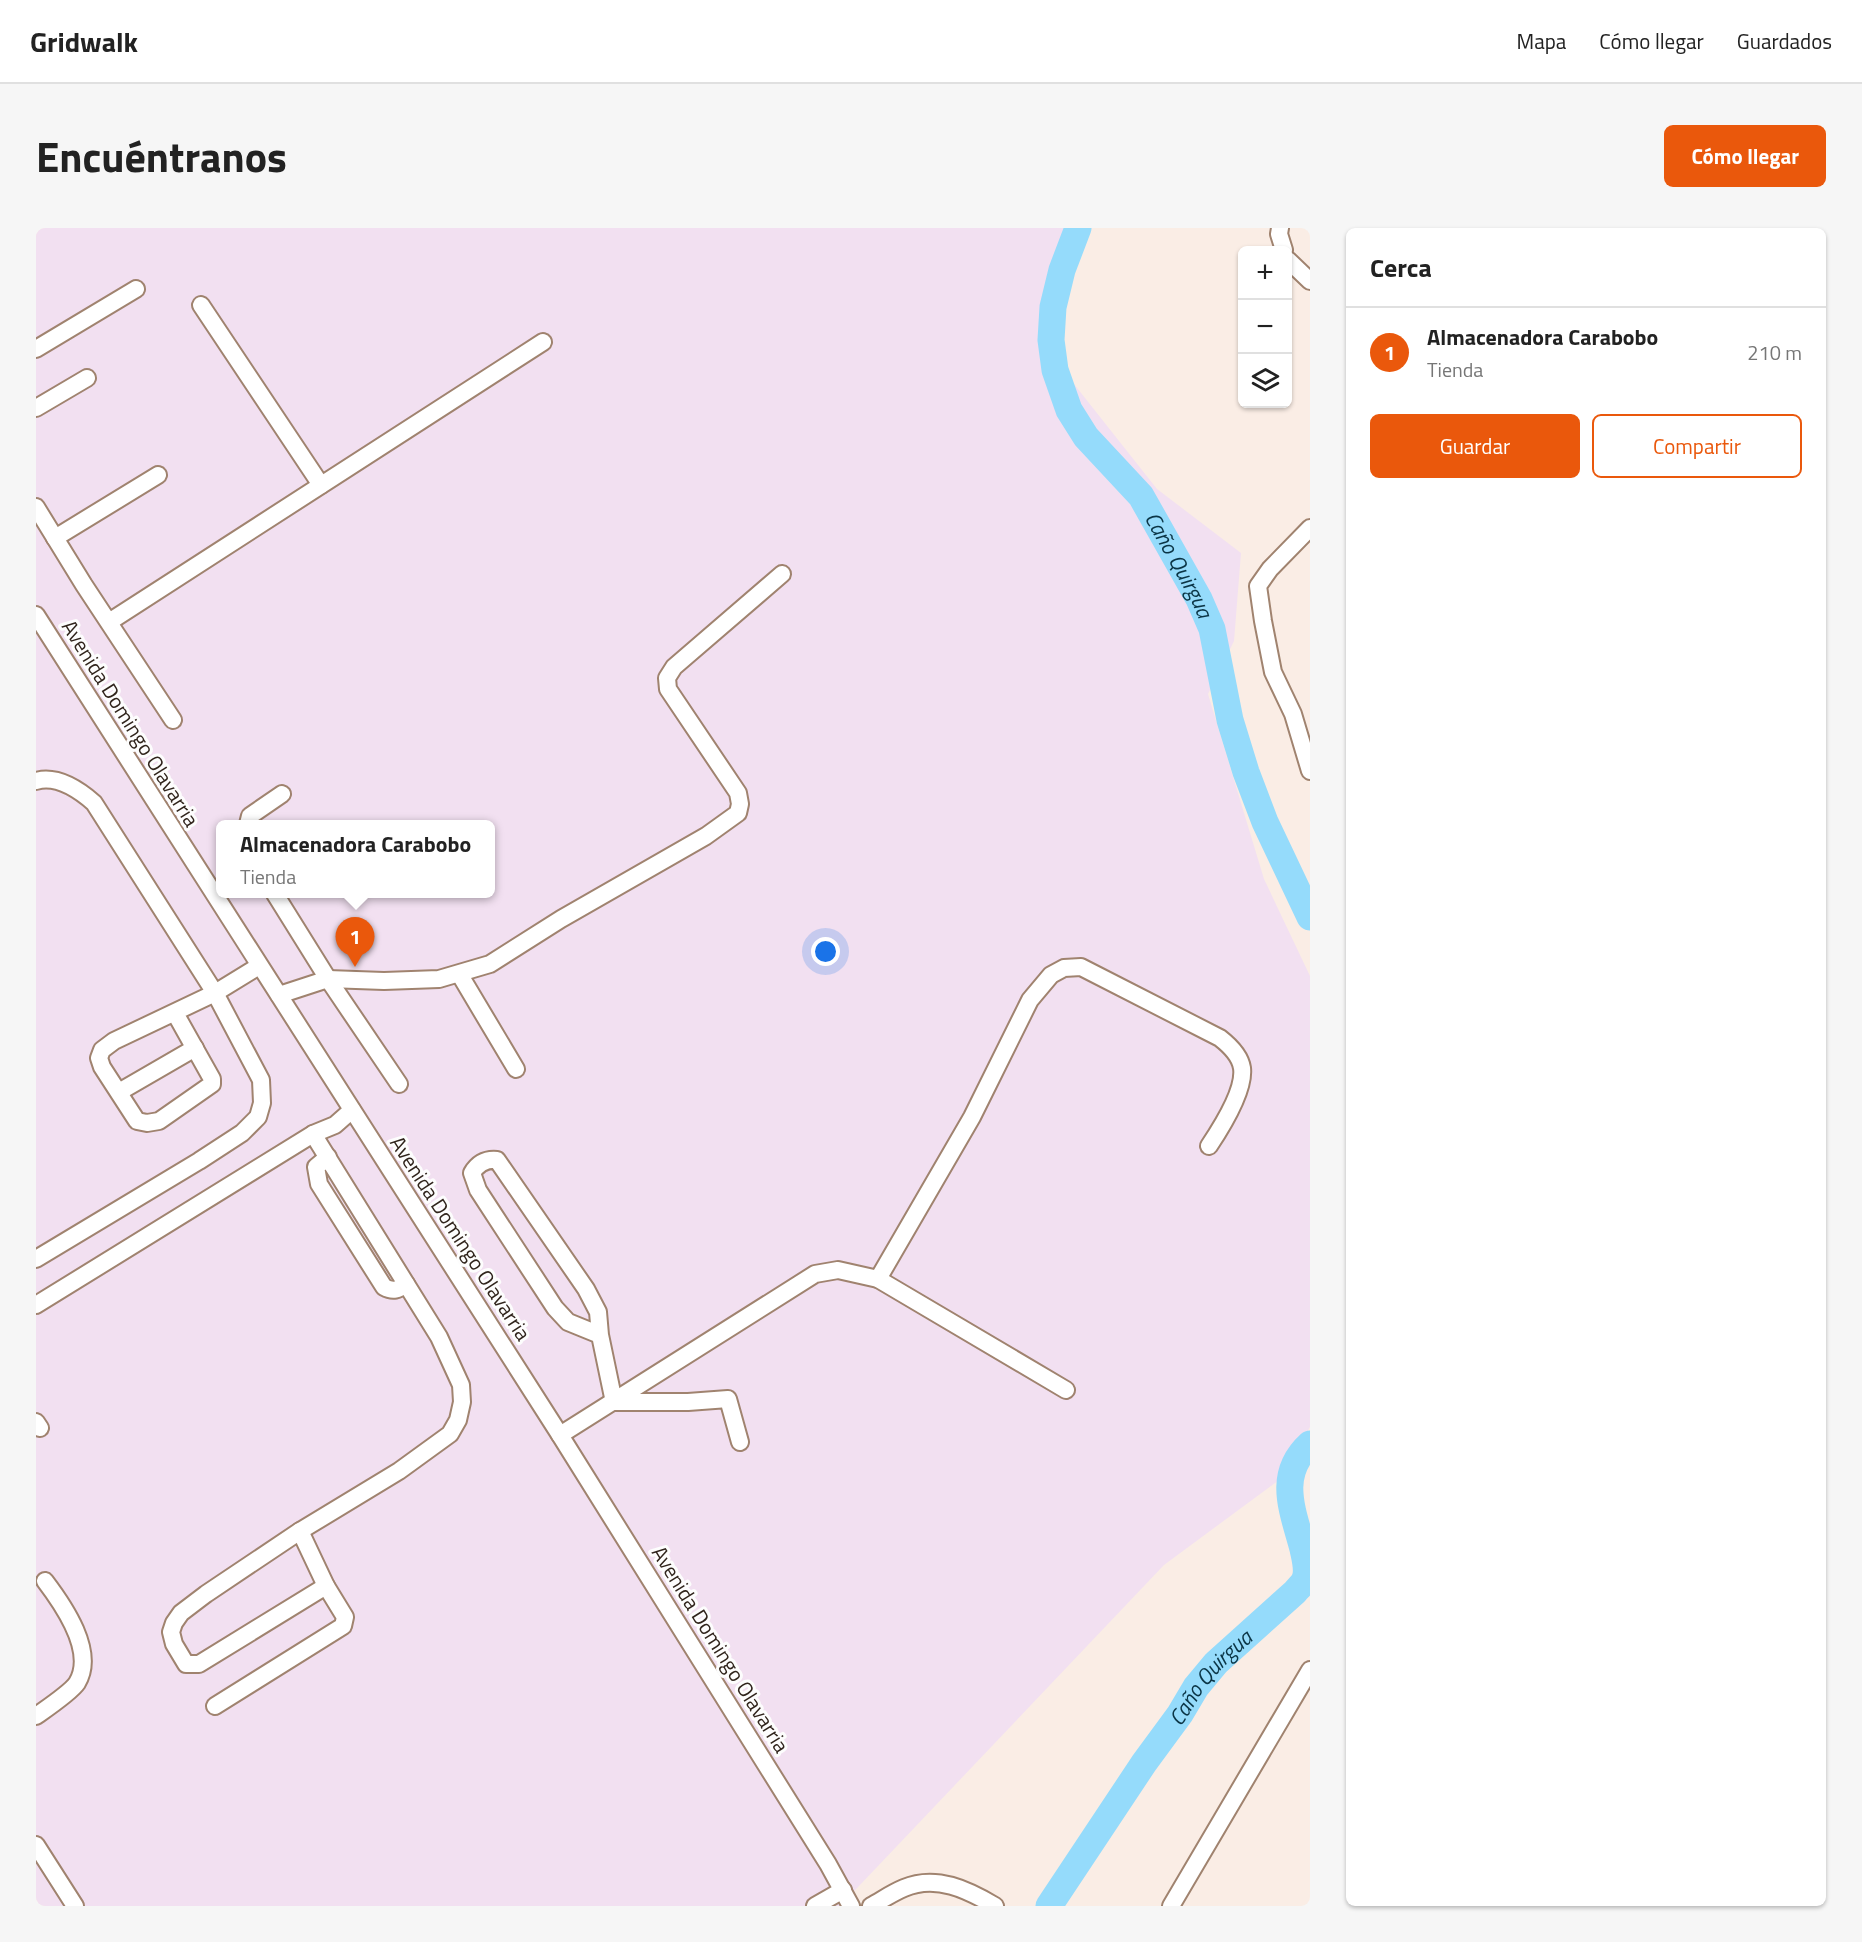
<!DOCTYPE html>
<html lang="es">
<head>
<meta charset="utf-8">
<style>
  :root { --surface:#fff; --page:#f6f6f6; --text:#222; --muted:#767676; --line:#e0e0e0; --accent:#ea580c }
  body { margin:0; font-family:"Titillium Web",sans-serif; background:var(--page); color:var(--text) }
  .controls { position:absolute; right:18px; top:18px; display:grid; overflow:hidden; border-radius:9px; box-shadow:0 2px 4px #0004 }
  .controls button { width:54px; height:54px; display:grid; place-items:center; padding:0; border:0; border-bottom:2px solid var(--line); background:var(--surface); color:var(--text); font:30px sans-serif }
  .you { position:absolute; left:790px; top:724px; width:21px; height:21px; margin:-15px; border:4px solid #fff; border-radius:50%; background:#1a73e8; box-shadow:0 0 0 9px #1a73e833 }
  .badge { display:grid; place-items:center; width:39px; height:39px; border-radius:50%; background:var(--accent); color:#fff; font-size:20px; font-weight:700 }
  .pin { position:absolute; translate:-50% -50px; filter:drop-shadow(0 2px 3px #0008) }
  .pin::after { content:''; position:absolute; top:32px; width:21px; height:18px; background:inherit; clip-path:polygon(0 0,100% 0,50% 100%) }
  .popup { position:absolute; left:180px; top:592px; width:279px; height:78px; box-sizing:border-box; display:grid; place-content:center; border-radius:9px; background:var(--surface); filter:drop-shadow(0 2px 4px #0005); font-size:20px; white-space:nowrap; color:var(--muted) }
  .popup b { font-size:22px; color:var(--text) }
  .popup::after { content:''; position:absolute; left:50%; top:100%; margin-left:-12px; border:12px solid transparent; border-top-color:var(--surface) }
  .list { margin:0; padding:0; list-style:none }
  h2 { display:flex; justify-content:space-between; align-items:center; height:78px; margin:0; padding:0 24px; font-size:26px }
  h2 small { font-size:20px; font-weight:400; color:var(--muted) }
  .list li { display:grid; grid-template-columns:39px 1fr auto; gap:18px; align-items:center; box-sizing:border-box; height:90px; padding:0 24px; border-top:2px solid var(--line) }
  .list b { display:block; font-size:22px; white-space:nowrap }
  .list p { margin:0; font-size:20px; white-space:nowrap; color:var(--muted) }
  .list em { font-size:20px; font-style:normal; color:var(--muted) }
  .actions { display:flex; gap:12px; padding:18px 24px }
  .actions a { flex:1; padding:14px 0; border:2px solid var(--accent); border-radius:9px; text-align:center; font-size:21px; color:var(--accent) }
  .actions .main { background:var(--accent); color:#fff }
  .icon { flex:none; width:33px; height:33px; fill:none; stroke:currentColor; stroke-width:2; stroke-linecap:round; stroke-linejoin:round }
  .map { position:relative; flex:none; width:1274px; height:1678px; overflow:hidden; border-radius:9px }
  header { display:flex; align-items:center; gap:36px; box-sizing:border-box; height:84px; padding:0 30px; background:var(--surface); border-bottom:2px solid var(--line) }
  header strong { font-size:28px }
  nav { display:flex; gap:33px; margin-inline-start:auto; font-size:21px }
  .intro { display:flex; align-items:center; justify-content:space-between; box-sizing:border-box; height:144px; padding:0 36px }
  h1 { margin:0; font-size:42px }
  .button { padding:15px 27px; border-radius:9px; background:var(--accent); color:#fff; font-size:21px; font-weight:700 }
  main { display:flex; gap:36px; padding:0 36px }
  aside { flex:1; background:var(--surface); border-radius:9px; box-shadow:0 2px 4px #0004 }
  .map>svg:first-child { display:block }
</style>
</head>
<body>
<header>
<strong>Gridwalk</strong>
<nav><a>Mapa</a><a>Cómo llegar</a><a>Guardados</a></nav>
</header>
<div class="intro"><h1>Encuéntranos</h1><a class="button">Cómo llegar</a></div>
<main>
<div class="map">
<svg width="1274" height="1678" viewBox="0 0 1274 1678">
  <rect width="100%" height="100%" fill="#faede5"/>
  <path fill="#f2e0f1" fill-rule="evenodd" d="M 0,0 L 1043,0 L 1015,127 L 1121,261 L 1205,325 L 1198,413 L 1172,466 L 1228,651 L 1274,748 L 1274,1199 L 1243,1252 L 1128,1337 L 804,1678 L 0,1678 ZM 184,596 L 454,596 L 454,666 L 184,666 Z"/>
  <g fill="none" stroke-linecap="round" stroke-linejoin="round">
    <g stroke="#95dbfb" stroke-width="27">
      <path id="s1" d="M 1042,0 L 1026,42 L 1017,79 L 1015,112 L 1019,142 L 1033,182 L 1050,209 L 1105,268 L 1163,371 L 1176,401 L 1194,492 L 1210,544 L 1229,594 L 1274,689"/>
      <path id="s2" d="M 1013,1678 L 1108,1535 L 1144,1486 L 1160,1459 L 1180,1435 L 1259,1364 C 1261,1361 1266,1357 1268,1353 C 1273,1344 1269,1331 1267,1321 C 1257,1283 1240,1247 1274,1216"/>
    </g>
    <g stroke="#a0836f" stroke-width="20">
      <g id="minor">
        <path d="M 1244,0 L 1243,6 L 1248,22"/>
        <path d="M 1252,32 L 1274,53"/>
        <path d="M 165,77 L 285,257"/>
        <path d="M 0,121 L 100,61"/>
        <path d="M 0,180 L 51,150"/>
        <path d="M 0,279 L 48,357 L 137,492"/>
        <path d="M 1274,300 L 1234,341 L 1222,358 L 1227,393 L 1237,444 L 1257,486 L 1274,543"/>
        <path d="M 19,310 L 122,247"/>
        <path d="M 0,387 L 524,1207 L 792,1636 L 815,1678"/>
        <path d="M 73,394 L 507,114"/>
        <path d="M 0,553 C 21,547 42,561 58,575 L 179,765 L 225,852 L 226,875 L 222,889 L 206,905 L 163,933 L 0,1031"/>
        <path d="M 212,596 L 214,588 L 246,566"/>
        <path d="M 239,666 L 292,751 L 363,856"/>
        <path d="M 424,747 L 480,841"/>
        <path d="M 243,767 L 292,751 L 348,753 L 403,751 L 454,736 L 525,691 L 670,608 L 702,585 L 704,576 L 702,565 L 632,461 L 631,450 L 638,439 L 746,346"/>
        <path d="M 139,785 L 176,851 L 176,856 L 123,893 L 111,895 L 101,893 L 66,839 L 63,830 L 66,822 L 78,813 L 179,765 L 223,738"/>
        <path d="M 83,864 L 159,820"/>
        <path d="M 277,906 L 403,1109 L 425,1157 L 426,1174 L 422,1192 L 414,1206 L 363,1243 L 264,1303 L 170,1366 L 145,1385 L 138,1395 L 135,1404 L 138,1416 L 150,1436 L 163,1436 L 290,1358"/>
        <path d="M 292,929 L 280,939 L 283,956 L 348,1059 C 357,1064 362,1062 370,1056"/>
        <path d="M 842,1051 L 936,889 L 994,772 L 1015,747 L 1028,740 L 1045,739 L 1184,810 C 1193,817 1204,827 1206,840 C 1209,862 1185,900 1173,918"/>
        <path d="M 0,1077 L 277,906 L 299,897 L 316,882"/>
        <path d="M 564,1107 L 532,1094 L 519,1080 L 442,962 L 436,945 C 442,935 450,931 461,932 L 550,1061 L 562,1084 L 564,1107 L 578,1174 L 652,1174 L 692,1171 L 704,1214"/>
        <path d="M 0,1194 L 4,1200"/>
        <path d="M 524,1207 L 779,1046 L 802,1042 L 842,1051 L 1030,1162"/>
        <path d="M 179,1478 L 307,1398 L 309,1389 L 290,1358 L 264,1303"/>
        <path d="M 0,1488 C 10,1481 35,1464 41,1455 C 60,1424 28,1378 9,1353"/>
        <path d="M 0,1617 L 39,1678"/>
        <path d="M 779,1678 L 807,1662"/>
        <path d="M 835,1678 C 846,1672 856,1665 868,1660 C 900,1646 932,1662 959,1678"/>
        <path d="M 1135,1678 L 1274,1442"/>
      </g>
    </g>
    <use href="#minor" stroke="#fff" stroke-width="16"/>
  </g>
  <g text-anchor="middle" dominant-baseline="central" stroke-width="6" stroke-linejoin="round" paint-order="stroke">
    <g font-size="21" fill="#30241c" stroke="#fdfdfd">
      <text transform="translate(95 495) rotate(58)">Avenida Domingo Olavarria</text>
      <text transform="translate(425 1010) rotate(57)">Avenida Domingo Olavarria</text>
      <text transform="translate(685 1421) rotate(58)">Avenida Domingo Olavarria</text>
    </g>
    <g font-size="22" font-style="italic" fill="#0b3546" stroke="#fdfdfd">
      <text stroke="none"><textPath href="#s1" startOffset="380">Caño Quirgua</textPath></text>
      <text stroke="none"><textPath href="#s2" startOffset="280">Caño Quirgua</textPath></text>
    </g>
  </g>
</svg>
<div class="controls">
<button>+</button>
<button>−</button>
<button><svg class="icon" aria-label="layers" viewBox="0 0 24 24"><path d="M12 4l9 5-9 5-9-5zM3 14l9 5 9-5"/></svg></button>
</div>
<div class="you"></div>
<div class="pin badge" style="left:319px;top:739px">1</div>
<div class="popup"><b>Almacenadora Carabobo</b>Tienda</div>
</div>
<aside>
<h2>Cerca<small></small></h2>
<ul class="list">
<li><span class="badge">1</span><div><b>Almacenadora Carabobo</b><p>Tienda</p></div><em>210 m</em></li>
</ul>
<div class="actions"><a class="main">Guardar</a><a>Compartir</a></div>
</aside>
</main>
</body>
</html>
